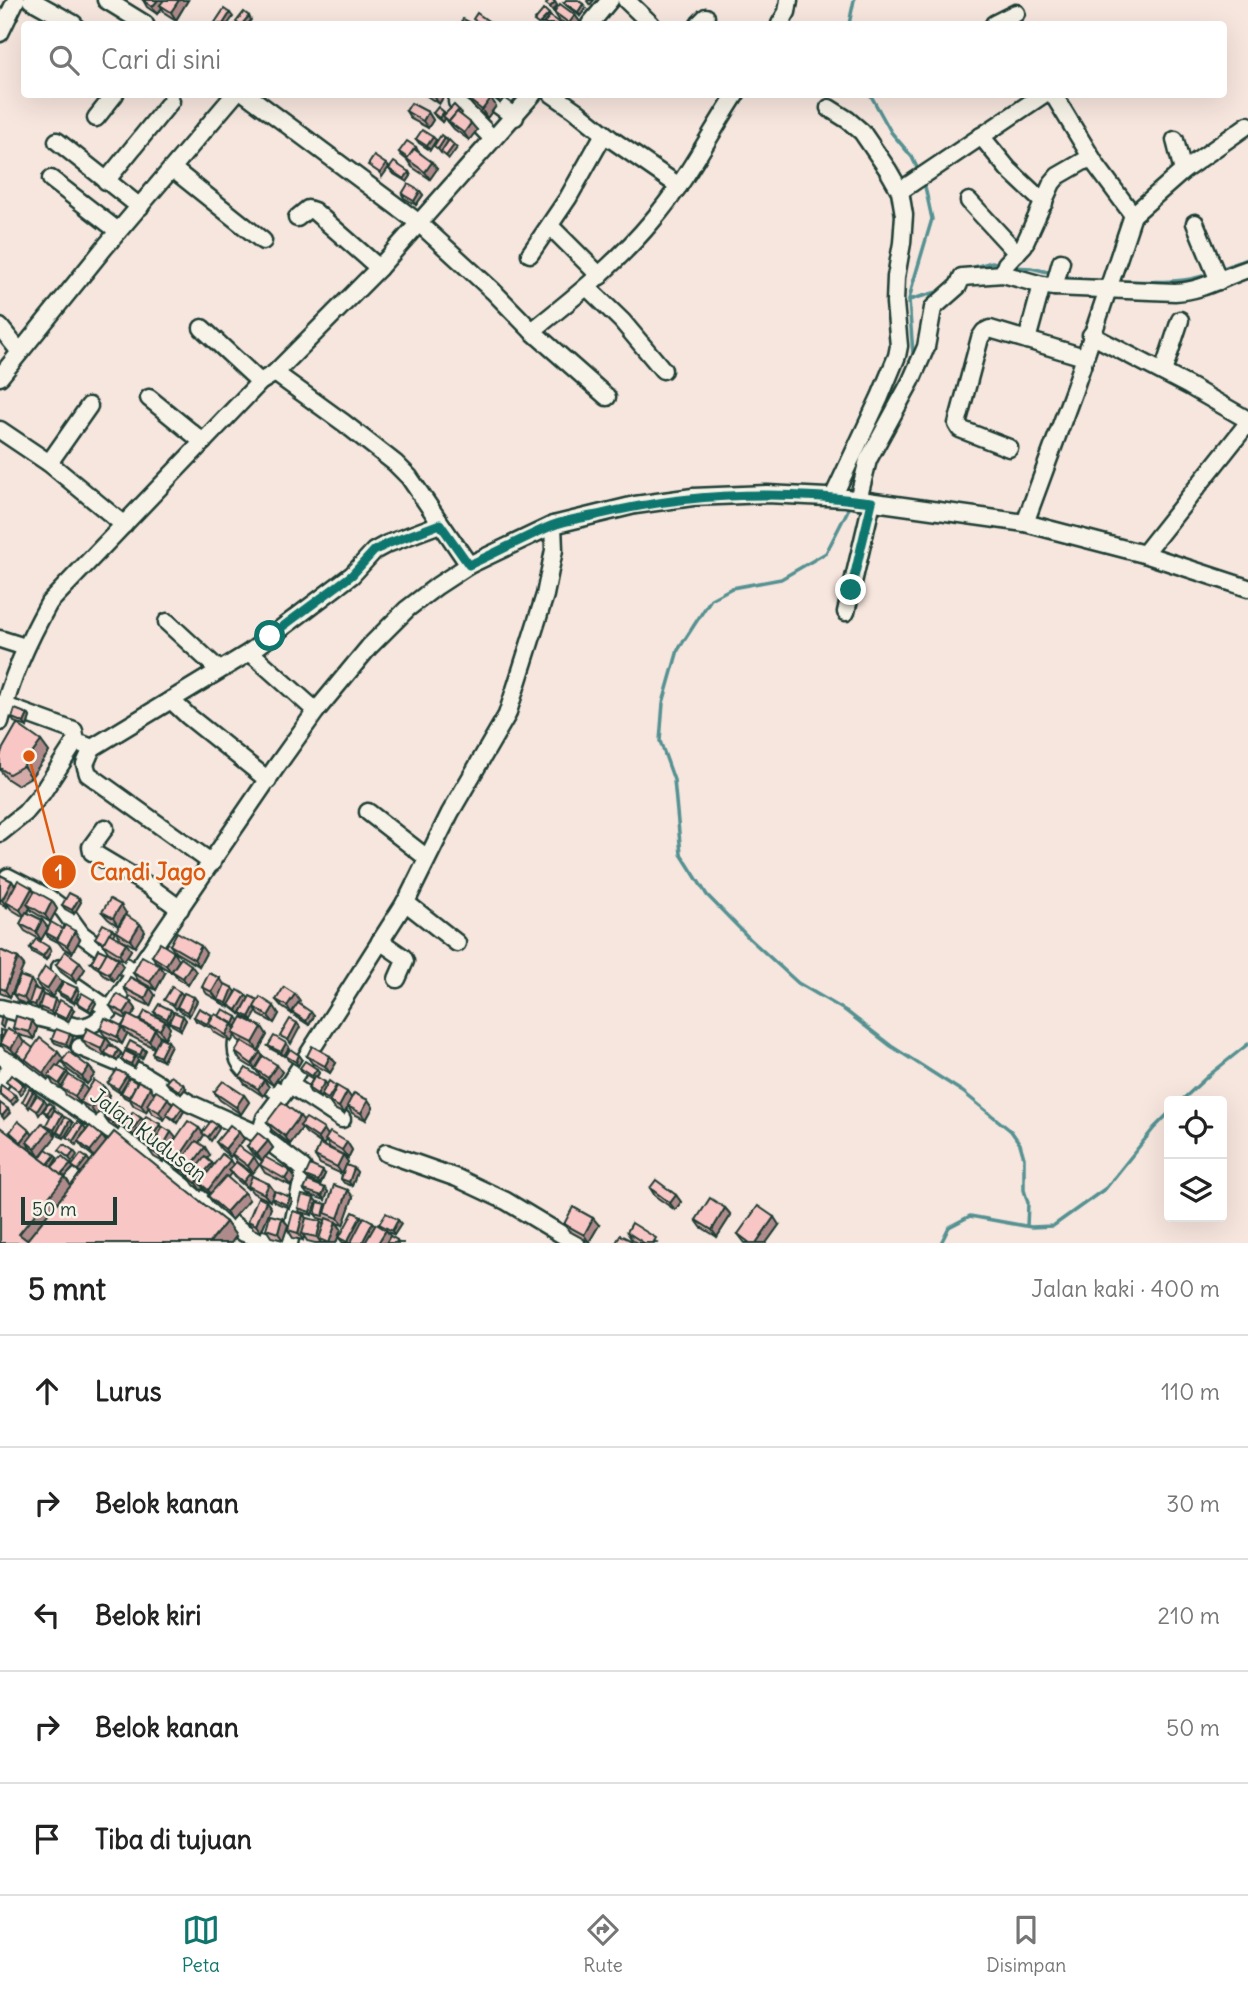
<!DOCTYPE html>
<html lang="id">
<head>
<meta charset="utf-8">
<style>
  :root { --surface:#fff; --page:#f2f2f2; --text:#222; --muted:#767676; --line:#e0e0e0; --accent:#0f766e }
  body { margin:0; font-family:Delius,sans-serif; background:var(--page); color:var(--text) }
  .controls { position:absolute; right:21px; bottom:21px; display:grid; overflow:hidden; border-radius:7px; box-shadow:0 7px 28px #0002 }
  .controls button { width:63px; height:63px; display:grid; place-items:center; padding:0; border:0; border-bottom:2px solid var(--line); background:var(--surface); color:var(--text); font:35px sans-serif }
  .scale { position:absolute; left:21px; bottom:18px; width:96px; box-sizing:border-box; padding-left:7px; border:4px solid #1f3d34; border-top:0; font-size:19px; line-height:24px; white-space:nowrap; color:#1f3d34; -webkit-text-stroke:5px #f7f3e8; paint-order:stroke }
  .stop { position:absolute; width:21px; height:21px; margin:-16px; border:5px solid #0f766e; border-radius:50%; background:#fff }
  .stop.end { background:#0f766e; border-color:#fff; box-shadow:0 2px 7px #0008 }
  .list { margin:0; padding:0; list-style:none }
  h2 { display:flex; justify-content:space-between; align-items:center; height:91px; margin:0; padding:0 28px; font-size:30px }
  h2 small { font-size:23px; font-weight:400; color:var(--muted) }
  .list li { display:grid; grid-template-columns:46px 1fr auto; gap:21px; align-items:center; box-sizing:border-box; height:112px; padding:0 28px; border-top:2px solid var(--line) }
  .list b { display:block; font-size:26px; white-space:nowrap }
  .list em { font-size:23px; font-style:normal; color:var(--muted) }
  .icon { flex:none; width:38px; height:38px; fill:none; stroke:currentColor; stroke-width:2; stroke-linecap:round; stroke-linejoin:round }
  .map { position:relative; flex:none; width:1248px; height:1243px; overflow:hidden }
  .search { position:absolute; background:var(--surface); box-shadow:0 7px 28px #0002; left:21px; right:21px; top:21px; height:77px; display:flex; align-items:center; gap:18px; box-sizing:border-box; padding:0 24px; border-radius:7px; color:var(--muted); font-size:26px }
  .sheet { height:651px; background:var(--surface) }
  nav { display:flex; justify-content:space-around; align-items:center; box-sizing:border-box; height:98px; border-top:2px solid var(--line); background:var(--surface); font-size:19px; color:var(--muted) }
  nav a { display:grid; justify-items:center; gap:4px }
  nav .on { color:var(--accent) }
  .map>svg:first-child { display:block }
</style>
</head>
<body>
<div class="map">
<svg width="1248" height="1243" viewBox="0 0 1248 1243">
  <rect width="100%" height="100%" fill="#f7e6de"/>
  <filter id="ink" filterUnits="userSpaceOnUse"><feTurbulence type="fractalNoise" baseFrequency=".0143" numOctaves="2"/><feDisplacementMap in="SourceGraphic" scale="14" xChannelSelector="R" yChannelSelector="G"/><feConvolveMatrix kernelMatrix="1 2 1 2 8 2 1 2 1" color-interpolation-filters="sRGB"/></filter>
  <g filter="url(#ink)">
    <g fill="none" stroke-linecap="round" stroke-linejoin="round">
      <g stroke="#549192" stroke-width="3.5">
        <path d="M 849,24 L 854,0"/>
        <path d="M 870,94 L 891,132 L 912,157 L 919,172"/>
        <path d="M 1011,267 L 1031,268 L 1052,273"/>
        <path d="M 964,270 L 992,262 L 1000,264"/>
        <path d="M 1218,270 L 1248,259"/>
        <path d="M 1063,276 L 1085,280 L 1107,281"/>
        <path d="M 1115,281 C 1146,281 1182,285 1211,273"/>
        <path d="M 909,300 L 944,290"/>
        <path d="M 902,381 L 913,354 L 909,300 L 913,283 L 932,219 L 924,182"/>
        <path d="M 852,492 L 857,476"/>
        <path d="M 849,503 L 847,512 L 826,553 L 781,579 L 732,588 L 711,599 L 678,650 L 663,703 L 660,741 L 674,780 L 681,854 L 707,895 L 750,939 L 798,983 L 846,1011 L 891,1046 L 963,1092 L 1011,1131 L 1020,1144 L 1024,1158 L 1024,1190 L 1028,1203 L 1027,1226"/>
        <path d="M 1181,1101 L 1208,1076 L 1248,1044"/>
        <path d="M 941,1243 L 949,1227 L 970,1216 L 1031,1227 L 1053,1226 L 1106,1188 L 1154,1128 L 1169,1113"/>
      </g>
      <g stroke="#1f3d34" stroke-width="21">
        <g id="minor">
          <path d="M 31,0 L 74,24"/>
          <path d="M 106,0 L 145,24"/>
          <path d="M 626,0 L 651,24"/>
          <path d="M 590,24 L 610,0"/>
          <path d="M 699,24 L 706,17"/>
          <path d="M 780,24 L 787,12 L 789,0"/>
          <path d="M 994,24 L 1016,13"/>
          <path d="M 0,33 L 16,0"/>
          <path d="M 246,94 L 419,223 L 493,291 L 532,331 L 607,397"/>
          <path d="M 483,94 L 515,117"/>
          <path d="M 552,94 L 575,110 L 611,139 L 679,186"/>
          <path d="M 457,102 L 493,139"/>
          <path d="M 829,108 L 848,120 L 862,132 L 888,170 L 900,191 L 904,215 L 902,243 L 896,277 L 895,303 L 899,346 L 897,356 L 880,397 L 833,497"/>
          <path d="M 96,118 L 115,94"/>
          <path d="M 981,136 L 1008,169 L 1044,203"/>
          <path d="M 1175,140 L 1183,171"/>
          <path d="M 57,141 L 140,207"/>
          <path d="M 173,169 L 263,241"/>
          <path d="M 51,179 L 118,231"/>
          <path d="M 106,181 L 171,101"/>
          <path d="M 900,191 L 1044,94"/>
          <path d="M 969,201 L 1017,253"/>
          <path d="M 1133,215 L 1183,171 L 1248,125"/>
          <path d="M 297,218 L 308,209 L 314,211 L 379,268"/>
          <path d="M 1195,223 L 1219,281"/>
          <path d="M 550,226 L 600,276"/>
          <path d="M 530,254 L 568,198 L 604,134"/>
          <path d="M 1003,274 L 1006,264 L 1024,245 L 1052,183 L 1058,176 L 1091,157"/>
          <path d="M 587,287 L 622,321 L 663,370"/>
          <path d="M 1054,287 L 1061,262"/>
          <path d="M 0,327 L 20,352"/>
          <path d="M 202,328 L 260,382"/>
          <path d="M 532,331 C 575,297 617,263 652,221 C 685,183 708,137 736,94"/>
          <path d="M 1091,335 L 1189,386 L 1248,420"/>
          <path d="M 1027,340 L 1042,285"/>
          <path d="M 1163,372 L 1180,320"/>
          <path d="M 275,373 L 344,423 L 395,463 L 409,477 L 469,565"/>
          <path d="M 0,377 L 105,247 L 235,94"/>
          <path d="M 149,398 L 203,442"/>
          <path d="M 0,430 L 49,463 L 124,525"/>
          <path d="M 1009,448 L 960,429 L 957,424 L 980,338 L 984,332 L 990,329 L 1084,357"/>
          <path d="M 49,463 L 89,406"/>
          <path d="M 858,500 L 868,460 L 911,381 L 926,347 L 933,308 L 958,286 L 962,277 L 1003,274 L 1042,285 L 1054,287 L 1175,292 C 1202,291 1223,277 1248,269"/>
          <path d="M 1025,523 L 1074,390 L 1133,215 L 1096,165 L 1053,94"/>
          <path d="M 1144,554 L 1248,423"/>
          <path d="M 846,612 L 872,502"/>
          <path d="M 167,622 L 219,670"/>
          <path d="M 0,639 L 25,647"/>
          <path d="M 250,652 L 316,711"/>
          <path d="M 171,700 L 188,716 L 268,780"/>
          <path d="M 0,722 C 11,678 27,643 49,603 L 260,382 L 275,373 L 379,268 L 533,94"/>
          <path d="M 82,744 L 92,748 L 85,764 L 88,774 L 212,863"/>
          <path d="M 92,748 L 250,652 L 352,575 L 374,551 L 387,544 L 440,524"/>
          <path d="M 368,812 L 427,858"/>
          <path d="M 105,828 L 91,847 L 92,852 L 149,886 L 180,909"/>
          <path d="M 0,833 L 25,813 L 42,793 L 76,741 L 74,731 L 8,707"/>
          <path d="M 8,877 L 47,897 L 63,909 L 81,934 L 135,974"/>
          <path d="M 405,902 L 457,943"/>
          <path d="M 380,941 L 403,957 L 405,961 L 397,979"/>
          <path d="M 60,968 L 60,975 L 62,977 L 110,1010"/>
          <path d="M 0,1008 L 77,1027 C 92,1027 99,1020 110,1010 L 276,767 L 316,711 L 369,647 L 407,609 L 437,586 L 469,565 L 553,525 L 635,505 L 693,497 L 767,494 L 846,498 L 1025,523 L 1144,554 L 1248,588"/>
          <path d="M 237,1042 C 233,1071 261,1081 283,1094"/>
          <path d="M 80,1047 L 137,1071 L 189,1103 L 260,1135"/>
          <path d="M 0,1055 L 124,1140 L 244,1233 L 274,1243"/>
          <path d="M 0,1083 L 14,1064"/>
          <path d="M 289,1084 L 342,1119"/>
          <path d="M 386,1153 L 457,1178 L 506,1201 L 576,1243"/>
          <path d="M 289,1243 L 304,1173 L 303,1168 L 298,1164 L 260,1135 L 265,1118 L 283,1094 L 408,898 L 450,813 L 507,715 L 545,595 L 554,550 L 553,525"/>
        </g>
      </g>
      <use href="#minor" stroke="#f7f3e8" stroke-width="16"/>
    </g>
    <g fill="#d5aba9" stroke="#1f3d34" stroke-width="2" fill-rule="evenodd">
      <path d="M 143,0 L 188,0 L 176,20 L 165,13 L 162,8 L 157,14 L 147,7 Z"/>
      <path d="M 564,3 L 583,4 L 586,8 L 580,16 L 567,6 Z"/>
      <path d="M 554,12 L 575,15 L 580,22 L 579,24 L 566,24 L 559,20 Z"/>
      <path d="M 424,94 L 445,94 L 439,104 Z"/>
      <path d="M 459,94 L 486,94 L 496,106 L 487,118 L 473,106 L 470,102 L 469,102 Z"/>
      <path d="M 489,94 L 505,94 L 506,95 L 500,103 Z"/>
      <path d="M 459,110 L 462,113 L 461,115 L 477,130 L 469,140 L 454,129 L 445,118 L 442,122 L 436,117 L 433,113 L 444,112 L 445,114 Z"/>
      <path d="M 406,111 L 428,112 L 433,120 L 428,128 L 411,119 Z"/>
      <path d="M 416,139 L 436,140 L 430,150 L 419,143 Z"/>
      <path d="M 416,147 L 418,151 L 437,169 L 430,179 L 412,167 L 407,160 L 401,155 L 399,152 Z"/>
      <path d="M 389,169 L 409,172 L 411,176 L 407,182 L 392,173 Z"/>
      <path d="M 420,191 L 423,195 L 416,205 L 404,198 L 402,194 Z"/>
      <path d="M 28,714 L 30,717 L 27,727 L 14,722 L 12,718 Z"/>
      <path d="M 41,741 L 49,752 L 31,777 L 17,785 L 6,778 L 0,770 L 0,757 Z"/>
      <path d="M 0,875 L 12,881 L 15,886 L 32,888 L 34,892 L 52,901 L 57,909 L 50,922 L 32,911 L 30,908 L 28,913 L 42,920 L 48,928 L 41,940 L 25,931 L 20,924 L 24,917 L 11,909 L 8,905 L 7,907 L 0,903 Z"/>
      <path d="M 79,898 L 81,902 L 74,914 L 65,909 L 62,905 Z"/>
      <path d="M 102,912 L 126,913 L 118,926 L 108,919 Z"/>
      <path d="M 140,924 L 145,931 L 135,947 L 121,939 L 116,931 Z"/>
      <path d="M 112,929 L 115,932 L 113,935 L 131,950 L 124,961 L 108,952 L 103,944 L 98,941 L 95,938 Z"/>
      <path d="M 46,933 L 80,939 L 72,953 L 62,947 L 58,942 L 48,937 Z"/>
      <path d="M 170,945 L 206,953 L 199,966 L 175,952 Z"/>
      <path d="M 30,948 L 51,951 L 46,960 L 32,952 Z"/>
      <path d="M 0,950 L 18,958 L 24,965 L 10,997 L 0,993 Z"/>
      <path d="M 174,952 L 179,960 L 171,972 L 157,963 L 152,956 Z"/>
      <path d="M 80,962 L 85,969 L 76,983 L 61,972 L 56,965 Z"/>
      <path d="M 91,963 L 123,966 L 114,981 L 103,975 L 99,969 L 94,966 Z"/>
      <path d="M 160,966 L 165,973 L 156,990 L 138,980 L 133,973 Z"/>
      <path d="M 172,971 L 196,972 L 188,985 L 178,978 Z"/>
      <path d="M 36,982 L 62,982 L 52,997 L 41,989 Z"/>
      <path d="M 224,985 L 249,999 L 279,1014 L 274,1023 L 259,1015 L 257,1011 L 252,1020 L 244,1017 L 241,1013 L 247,1002 L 240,1014 L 230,1006 L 229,1007 L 221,1003 L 218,1000 L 207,994 L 202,987 Z"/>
      <path d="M 36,988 L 36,989 L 41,991 L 43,995 L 55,999 L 58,1003 L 56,1009 L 74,1010 L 68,1022 L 56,1016 L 54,1013 L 53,1016 L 41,1011 L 39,1007 L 38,1009 L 31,1007 L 30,1004 L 29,1005 L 18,1001 L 13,994 Z"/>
      <path d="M 77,988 L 79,992 L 74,1003 L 61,996 L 58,992 Z"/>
      <path d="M 124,988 L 150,988 L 155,995 L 150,1006 L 129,996 Z"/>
      <path d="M 295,994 L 300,1001 L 299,1004 L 314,1016 L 309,1025 L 295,1016 L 293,1013 L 292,1014 L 282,1007 L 276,1000 Z"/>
      <path d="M 194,997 L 197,1001 L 189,1016 L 180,1011 L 177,1007 Z"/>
      <path d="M 94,1000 L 96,1003 L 91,1012 L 79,1005 L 77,1002 Z"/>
      <path d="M 131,1002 L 136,1009 L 131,1017 L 142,1023 L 140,1020 L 165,1021 L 170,1028 L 165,1038 L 158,1034 L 160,1037 L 171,1045 L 163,1061 L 154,1057 L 152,1053 L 154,1048 L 127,1034 L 122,1044 L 105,1036 L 100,1029 L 122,1026 L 126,1019 L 115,1013 L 110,1006 Z"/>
      <path d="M 171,1010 L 173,1013 L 183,1016 L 186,1020 L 181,1030 L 172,1025 L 170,1022 L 169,1023 L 157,1016 L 154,1012 Z"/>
      <path d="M 219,1016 L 262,1027 L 267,1035 L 258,1051 L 253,1048 L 282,1072 L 273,1085 L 260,1076 L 256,1070 L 240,1060 L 235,1052 L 241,1042 L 238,1040 L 235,1036 L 231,1042 L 214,1032 L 210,1026 L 209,1027 L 196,1021 L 194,1017 L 221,1018 Z"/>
      <path d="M 32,1021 L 37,1028 L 34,1039 L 19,1035 L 24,1043 L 33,1048 L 58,1052 L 63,1059 L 89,1067 L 95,1074 L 87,1084 L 67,1069 L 62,1061 L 58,1066 L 87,1090 L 104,1087 L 110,1095 L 96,1116 L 86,1109 L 81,1102 L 80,1104 L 66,1095 L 63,1090 L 53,1084 L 50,1078 L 48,1080 L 30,1066 L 17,1055 L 17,1056 L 5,1050 L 2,1046 L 0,1045 L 0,1030 L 5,1033 L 17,1034 L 13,1028 Z"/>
      <path d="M 70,1034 L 73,1037 L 69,1048 L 55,1043 L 52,1039 Z"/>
      <path d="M 106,1038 L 112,1045 L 118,1050 L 121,1053 L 117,1061 L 107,1055 L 106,1057 L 87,1047 L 82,1040 Z"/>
      <path d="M 286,1043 L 289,1047 L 284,1056 L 271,1049 L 268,1046 Z"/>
      <path d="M 143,1048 L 146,1051 L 142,1059 L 129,1052 L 126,1049 Z"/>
      <path d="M 299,1055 L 302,1059 L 298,1066 L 288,1060 L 286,1056 Z"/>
      <path d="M 307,1056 L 336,1063 L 330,1073 L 312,1063 Z"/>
      <path d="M 121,1060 L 138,1060 L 134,1068 L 124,1063 Z"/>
      <path d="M 300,1068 L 317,1069 L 319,1073 L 317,1077 L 327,1085 L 337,1087 L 347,1092 L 351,1098 L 368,1100 L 373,1107 L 366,1120 L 352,1113 L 348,1107 L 344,1114 L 334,1109 L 329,1102 L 323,1099 L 321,1095 L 320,1098 L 310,1092 L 308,1088 L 313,1079 L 302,1072 Z"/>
      <path d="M 240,1077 L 264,1080 L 269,1087 L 263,1096 L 245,1084 Z"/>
      <path d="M 129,1079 L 150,1087 L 154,1094 L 184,1111 L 177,1123 L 167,1115 L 164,1120 L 152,1113 L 148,1107 L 146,1112 L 134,1106 L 130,1100 L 124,1097 L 121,1093 L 126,1085 L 120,1093 L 111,1087 L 108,1083 Z"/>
      <path d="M 166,1082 L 186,1088 L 181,1094 L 169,1086 Z"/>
      <path d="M 214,1092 L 244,1095 L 249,1102 L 241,1114 L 220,1100 Z"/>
      <path d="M 55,1110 L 62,1115 L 64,1118 L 70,1120 L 73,1123 L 64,1138 L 59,1136 L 57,1132 L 56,1134 L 52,1132 L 56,1136 L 40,1156 L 32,1150 L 29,1146 L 27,1148 L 40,1158 L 57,1158 L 52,1167 L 71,1164 L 72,1165 L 87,1158 L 90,1162 L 94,1157 L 83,1148 L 78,1141 L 106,1142 L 226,1222 L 236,1236 L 231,1243 L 0,1243 L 13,1137 L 10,1132 L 30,1131 L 33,1135 L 46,1125 L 53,1112 L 50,1117 L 43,1111 ZM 74,1168 L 80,1173 L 71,1186 L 65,1177 Z"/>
      <path d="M 127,1115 L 118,1130 L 109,1124 L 104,1117 Z"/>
      <path d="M 143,1121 L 160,1124 L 163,1128 L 176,1138 L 199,1128 L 204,1135 L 199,1143 L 210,1155 L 207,1159 L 213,1165 L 233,1165 L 250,1173 L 252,1176 L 269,1184 L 274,1191 L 270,1201 L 253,1193 L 249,1188 L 248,1189 L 234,1177 L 231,1173 L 227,1178 L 249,1200 L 231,1220 L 214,1204 L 208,1196 L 210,1195 L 203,1188 L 201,1191 L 194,1185 L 190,1179 L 182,1173 L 177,1166 L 170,1162 L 167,1156 L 163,1162 L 154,1157 L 149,1150 L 151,1146 L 141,1140 L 136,1133 L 139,1129 L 133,1136 L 125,1130 L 123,1127 Z"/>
      <path d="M 304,1121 L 328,1135 L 347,1142 L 352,1150 L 348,1158 L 343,1155 L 348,1162 L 346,1165 L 357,1172 L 352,1186 L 344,1183 L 341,1179 L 342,1174 L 320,1164 L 315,1156 L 341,1154 L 330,1148 L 326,1141 L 323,1145 L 306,1133 L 302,1128 L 290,1144 L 272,1130 L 267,1122 Z"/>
      <path d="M 239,1132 L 244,1139 L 239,1146 L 259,1165 L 253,1173 L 237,1162 L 232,1155 L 230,1157 L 221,1149 L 216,1142 Z"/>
      <path d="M 268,1141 L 273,1148 L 265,1158 L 290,1171 L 295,1178 L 291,1186 L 265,1173 L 260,1165 L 262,1161 L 252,1153 L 247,1146 Z"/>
      <path d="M 325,1174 L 320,1185 L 308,1179 L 305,1176 Z"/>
      <path d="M 325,1188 L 328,1192 L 325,1200 L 307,1194 L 304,1190 Z"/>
      <path d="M 650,1188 L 676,1195 L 681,1202 L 675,1210 L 655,1196 Z"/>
      <path d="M 290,1197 L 292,1201 L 289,1208 L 274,1202 L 272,1198 Z"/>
      <path d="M 353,1197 L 343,1225 L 337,1223 L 341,1229 L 336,1243 L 315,1243 L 307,1241 L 304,1236 L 303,1240 L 293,1238 L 288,1230 L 303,1214 L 306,1218 L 323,1225 L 325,1220 L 318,1218 L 315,1214 L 327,1206 Z"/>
      <path d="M 266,1201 L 271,1208 L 261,1232 L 253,1229 L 248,1221 Z"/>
      <path d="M 317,1202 L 312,1215 L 300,1212 L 298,1208 Z"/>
      <path d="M 725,1208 L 731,1215 L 717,1237 L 701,1227 L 696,1220 Z"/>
      <path d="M 282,1218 L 288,1225 L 283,1240 L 271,1237 L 266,1229 Z"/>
      <path d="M 363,1218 L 373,1222 L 375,1225 L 381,1227 L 379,1224 L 398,1220 L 401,1224 L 394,1235 L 387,1231 L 390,1236 L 397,1240 L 399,1243 L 404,1243 L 343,1243 L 339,1238 Z"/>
      <path d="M 564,1224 L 599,1225 L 589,1242 L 569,1231 Z"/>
      <path d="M 779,1225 L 766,1243 L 745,1243 L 738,1234 Z"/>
      <path d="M 627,1232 L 659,1243 L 637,1243 L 632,1240 Z"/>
    </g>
    <g fill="#ae8b8a" stroke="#1f3d34" stroke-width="2">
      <path d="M 158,0 L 168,0 L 160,5 L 162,8 L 157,14 L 152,7 Z"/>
      <path d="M 179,0 L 188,0 L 176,20 L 171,12 Z"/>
      <path d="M 588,0 L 594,0 L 590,5 L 587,1 Z"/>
      <path d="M 555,2 L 557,5 L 553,11 L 550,7 Z"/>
      <path d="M 583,4 L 586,8 L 580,16 L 578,12 Z"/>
      <path d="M 230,13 L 233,17 L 228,24 L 223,24 Z"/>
      <path d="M 549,14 L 551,17 L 545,24 L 539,24 Z"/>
      <path d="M 575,15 L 580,22 L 579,24 L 570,24 L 569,23 Z"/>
      <path d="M 249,16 L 251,20 L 248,24 L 242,24 Z"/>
      <path d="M 435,94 L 445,94 L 439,104 L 434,96 Z"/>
      <path d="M 495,94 L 505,94 L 506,95 L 500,103 Z"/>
      <path d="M 491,98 L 496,106 L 487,118 L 482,110 Z"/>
      <path d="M 428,112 L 433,120 L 428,128 L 423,121 Z"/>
      <path d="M 444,112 L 447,115 L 442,122 L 439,118 Z"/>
      <path d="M 471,123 L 477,130 L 469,140 L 464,133 Z"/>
      <path d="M 433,137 L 436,140 L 430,150 L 427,146 Z"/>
      <path d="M 445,138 L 448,141 L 441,153 L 438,149 Z"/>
      <path d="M 454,145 L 457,148 L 449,159 L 446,156 Z"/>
      <path d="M 432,162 L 437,169 L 430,179 L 425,172 Z"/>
      <path d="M 386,164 L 389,167 L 382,177 L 380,173 Z"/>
      <path d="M 409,172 L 411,176 L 407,182 L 404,179 Z"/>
      <path d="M 420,191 L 423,195 L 416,205 L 414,201 Z"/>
      <path d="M 28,714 L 30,717 L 27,727 L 24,723 Z"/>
      <path d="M 41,741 L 49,752 L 31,777 L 23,766 Z"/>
      <path d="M 12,881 L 17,888 L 6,902 L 8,905 L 7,907 L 2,900 Z"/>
      <path d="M 32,888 L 37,896 L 27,904 L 30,908 L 25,917 L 20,910 Z"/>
      <path d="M 79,898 L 81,902 L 74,914 L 72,910 Z"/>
      <path d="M 52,901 L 57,909 L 50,922 L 45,915 Z"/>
      <path d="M 121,905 L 126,913 L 118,926 L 113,918 Z"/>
      <path d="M 42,920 L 48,928 L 41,940 L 36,932 Z"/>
      <path d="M 140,924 L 145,931 L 135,947 L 130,940 Z"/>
      <path d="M 75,931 L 80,939 L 72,953 L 67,946 Z"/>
      <path d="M 126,943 L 131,950 L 124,961 L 119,954 Z"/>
      <path d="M 201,946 L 206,953 L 199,966 L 194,959 Z"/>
      <path d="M 49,947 L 51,951 L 46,960 L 43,956 Z"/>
      <path d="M 174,952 L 179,960 L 171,972 L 166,965 Z"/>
      <path d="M 18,958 L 24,965 L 10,997 L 5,990 Z"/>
      <path d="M 118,959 L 123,966 L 114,981 L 109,974 Z"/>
      <path d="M 80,962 L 85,969 L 76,983 L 71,975 Z"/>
      <path d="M 191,965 L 196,972 L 188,985 L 183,978 Z"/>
      <path d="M 160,966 L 165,973 L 156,990 L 150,982 Z"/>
      <path d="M 56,975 L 62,982 L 52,997 L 47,989 Z"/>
      <path d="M 220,978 L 225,986 L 218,1000 L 212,992 Z"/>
      <path d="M 31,980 L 36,988 L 29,1005 L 24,998 Z"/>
      <path d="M 77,988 L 79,992 L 74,1003 L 71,999 Z"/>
      <path d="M 150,988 L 155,995 L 150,1006 L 145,999 Z"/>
      <path d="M 233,988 L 236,992 L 229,1007 L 227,1003 Z"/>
      <path d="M 41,991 L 43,995 L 38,1009 L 35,1005 Z"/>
      <path d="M 180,992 L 183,995 L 176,1009 L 173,1005 Z"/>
      <path d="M 295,994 L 300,1001 L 292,1014 L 287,1006 Z"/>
      <path d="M 246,995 L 249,999 L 240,1014 L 237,1010 Z"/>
      <path d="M 194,997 L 197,1001 L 189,1016 L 187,1012 Z"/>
      <path d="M 55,999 L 58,1003 L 53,1016 L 51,1012 Z"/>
      <path d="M 94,1000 L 96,1003 L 91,1012 L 88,1009 Z"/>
      <path d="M 131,1002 L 136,1009 L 129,1021 L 124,1013 Z"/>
      <path d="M 274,1006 L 279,1014 L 274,1023 L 268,1016 Z"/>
      <path d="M 72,1007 L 74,1010 L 68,1022 L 66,1019 Z"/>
      <path d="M 254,1007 L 257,1011 L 252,1020 L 249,1017 Z"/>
      <path d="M 171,1010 L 174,1014 L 169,1023 L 167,1019 Z"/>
      <path d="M 311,1012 L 314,1016 L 309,1025 L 306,1021 Z"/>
      <path d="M 2,1016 L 5,1020 L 3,1028 L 0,1025 Z"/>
      <path d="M 183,1016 L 186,1020 L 181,1030 L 179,1026 Z"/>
      <path d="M 237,1017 L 240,1021 L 236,1027 L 234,1024 Z"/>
      <path d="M 32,1021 L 37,1028 L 34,1039 L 29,1032 Z"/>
      <path d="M 165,1021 L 170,1028 L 165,1038 L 160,1030 Z"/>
      <path d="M 297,1023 L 300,1027 L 291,1044 L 288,1040 Z"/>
      <path d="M 232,1024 L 237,1032 L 233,1033 L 235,1036 L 231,1042 L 226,1035 Z"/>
      <path d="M 122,1027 L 127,1034 L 122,1044 L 117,1037 Z"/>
      <path d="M 262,1027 L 267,1035 L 258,1051 L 253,1043 Z"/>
      <path d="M 155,1029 L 160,1037 L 155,1048 L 149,1041 Z"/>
      <path d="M 70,1034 L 73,1037 L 69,1048 L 66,1044 Z"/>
      <path d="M 19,1035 L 24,1043 L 17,1056 L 11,1049 Z"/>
      <path d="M 106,1038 L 112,1045 L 105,1053 L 107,1055 L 106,1057 L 101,1049 Z"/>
      <path d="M 168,1041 L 171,1045 L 163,1061 L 160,1057 Z"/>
      <path d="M 286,1043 L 289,1047 L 284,1056 L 281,1052 Z"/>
      <path d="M 143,1048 L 146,1051 L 142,1059 L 140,1055 Z"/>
      <path d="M 118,1050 L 121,1053 L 117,1061 L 114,1058 Z"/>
      <path d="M 58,1052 L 63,1059 L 50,1078 L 48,1076 L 50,1078 L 48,1080 L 43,1073 Z"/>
      <path d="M 260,1052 L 265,1060 L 257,1071 L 252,1064 Z"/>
      <path d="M 299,1055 L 302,1059 L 298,1066 L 296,1062 Z"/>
      <path d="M 135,1056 L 138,1060 L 134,1068 L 131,1064 Z"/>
      <path d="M 330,1056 L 336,1063 L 330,1073 L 325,1066 Z"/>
      <path d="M 277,1065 L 282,1072 L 273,1085 L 268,1078 Z"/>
      <path d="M 89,1067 L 95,1074 L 87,1084 L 82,1077 Z"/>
      <path d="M 317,1069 L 319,1073 L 314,1080 L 312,1076 Z"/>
      <path d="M 67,1072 L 72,1080 L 62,1089 L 59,1084 Z"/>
      <path d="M 127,1075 L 129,1079 L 120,1093 L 118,1089 Z"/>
      <path d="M 264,1080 L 269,1087 L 263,1096 L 258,1089 Z"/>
      <path d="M 325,1082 L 327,1085 L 320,1098 L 317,1094 Z"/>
      <path d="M 23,1084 L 26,1087 L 20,1095 L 18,1091 Z"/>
      <path d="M 83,1084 L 88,1091 L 80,1104 L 75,1096 Z"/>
      <path d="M 183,1084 L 186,1088 L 181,1094 L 179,1091 Z"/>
      <path d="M 104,1087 L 110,1095 L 96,1116 L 91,1108 Z"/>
      <path d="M 150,1087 L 155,1095 L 146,1112 L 141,1105 Z"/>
      <path d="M 33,1091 L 36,1094 L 29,1108 L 26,1104 Z"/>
      <path d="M 347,1092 L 352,1099 L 344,1114 L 339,1107 Z"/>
      <path d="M 15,1095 L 18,1099 L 13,1105 L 10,1102 Z"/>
      <path d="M 244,1095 L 249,1102 L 241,1114 L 236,1107 Z"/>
      <path d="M 168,1098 L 173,1106 L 164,1120 L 159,1112 Z"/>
      <path d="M 44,1100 L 47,1104 L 39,1115 L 37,1111 Z"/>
      <path d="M 368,1100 L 373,1107 L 366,1120 L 361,1113 Z"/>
      <path d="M 53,1106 L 55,1110 L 50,1117 L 47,1113 Z"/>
      <path d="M 122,1108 L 127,1115 L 118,1130 L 113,1123 Z"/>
      <path d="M 182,1108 L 184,1111 L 177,1123 L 174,1119 Z"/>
      <path d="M 8,1109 L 10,1113 L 4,1119 L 2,1116 Z"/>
      <path d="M 62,1115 L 65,1119 L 56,1134 L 54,1130 Z"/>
      <path d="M 300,1116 L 305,1123 L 300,1126 L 302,1128 L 290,1144 L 285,1136 Z"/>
      <path d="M 141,1118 L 144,1121 L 133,1136 L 131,1132 Z"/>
      <path d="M 70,1120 L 73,1123 L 64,1138 L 62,1135 Z"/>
      <path d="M 160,1124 L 165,1131 L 155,1148 L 150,1141 Z"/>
      <path d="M 83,1125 L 86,1129 L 76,1145 L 73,1141 Z"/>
      <path d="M 217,1125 L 219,1129 L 211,1141 L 208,1137 Z"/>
      <path d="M 199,1128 L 204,1135 L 181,1169 L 176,1162 Z"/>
      <path d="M 50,1129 L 56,1136 L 40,1156 L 35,1149 Z"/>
      <path d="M 324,1129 L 329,1137 L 323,1145 L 318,1138 Z"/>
      <path d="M 30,1131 L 35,1138 L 27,1142 L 29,1146 L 27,1149 L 21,1142 Z"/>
      <path d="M 171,1132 L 177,1139 L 163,1162 L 158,1155 Z"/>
      <path d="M 239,1132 L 244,1139 L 230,1157 L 225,1149 Z"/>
      <path d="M 102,1136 L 107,1143 L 95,1158 L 90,1151 Z"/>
      <path d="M 268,1141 L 273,1148 L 262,1161 L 257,1154 Z"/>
      <path d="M 347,1142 L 352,1150 L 348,1158 L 342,1150 Z"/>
      <path d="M 205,1147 L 210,1155 L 191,1180 L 186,1173 Z"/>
      <path d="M 74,1151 L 77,1155 L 72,1162 L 69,1158 Z"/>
      <path d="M 55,1155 L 57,1158 L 50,1170 L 47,1166 Z"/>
      <path d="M 343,1155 L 348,1162 L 342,1174 L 337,1167 Z"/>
      <path d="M 254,1157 L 259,1165 L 253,1173 L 248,1166 Z"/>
      <path d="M 87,1158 L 90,1162 L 81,1174 L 78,1170 Z"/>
      <path d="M 230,1160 L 235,1168 L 229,1170 L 231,1173 L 213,1197 L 208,1190 Z"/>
      <path d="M 212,1163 L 217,1170 L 200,1183 L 203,1188 L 201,1191 L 196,1183 Z"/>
      <path d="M 71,1164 L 74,1167 L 65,1177 L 75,1192 L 25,1243 L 19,1234 L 61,1175 Z"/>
      <path d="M 354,1168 L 357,1172 L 352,1186 L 349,1182 Z"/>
      <path d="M 290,1171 L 295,1178 L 291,1186 L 285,1179 Z"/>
      <path d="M 323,1171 L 325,1174 L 320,1185 L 318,1181 Z"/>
      <path d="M 250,1173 L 255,1181 L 248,1186 L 249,1188 L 248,1189 L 243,1182 Z"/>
      <path d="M 269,1184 L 274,1191 L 270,1201 L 264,1194 Z"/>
      <path d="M 325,1188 L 328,1192 L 325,1200 L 322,1196 Z"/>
      <path d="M 348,1190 L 353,1197 L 343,1225 L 338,1218 Z"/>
      <path d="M 244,1192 L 249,1200 L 231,1220 L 226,1212 Z"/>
      <path d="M 676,1195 L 681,1202 L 675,1210 L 670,1203 Z"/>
      <path d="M 290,1197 L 292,1201 L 289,1208 L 287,1205 Z"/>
      <path d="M 314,1198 L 317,1202 L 312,1215 L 310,1212 Z"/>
      <path d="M 266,1201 L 271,1208 L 261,1232 L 256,1225 Z"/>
      <path d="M 725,1208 L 731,1215 L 717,1237 L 712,1230 Z"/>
      <path d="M 303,1214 L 308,1221 L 302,1234 L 304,1236 L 303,1240 L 298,1233 Z"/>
      <path d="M 361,1216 L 366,1223 L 351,1242 L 351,1243 L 348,1243 L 347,1242 Z"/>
      <path d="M 774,1217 L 779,1225 L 766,1243 L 756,1243 Z"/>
      <path d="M 282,1218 L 288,1225 L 283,1240 L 278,1233 Z"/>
      <path d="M 593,1218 L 599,1225 L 589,1242 L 584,1235 Z"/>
      <path d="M 398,1220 L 401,1224 L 394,1235 L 392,1231 Z"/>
      <path d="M 321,1221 L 326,1229 L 319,1239 L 321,1243 L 317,1237 Z"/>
      <path d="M 226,1222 L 236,1236 L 231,1243 L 209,1243 Z"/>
      <path d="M 336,1222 L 341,1229 L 336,1243 L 329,1243 Z"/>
      <path d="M 373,1222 L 378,1229 L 371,1243 L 362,1243 Z"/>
      <path d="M 386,1230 L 391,1237 L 388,1243 L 378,1243 Z"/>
    </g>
    <g fill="#f8c7c5" stroke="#1f3d34" stroke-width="2">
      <path d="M 143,0 L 158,0 L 152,7 Z"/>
      <path d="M 164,0 L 179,0 L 171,12 L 160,5 Z"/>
      <path d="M 549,0 L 553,0 L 555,2 L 550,7 L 546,4 Z"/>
      <path d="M 566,0 L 578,0 L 583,4 L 578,12 L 564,3 Z"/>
      <path d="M 560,4 L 575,15 L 569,23 L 554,12 Z"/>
      <path d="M 224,9 L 230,13 L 223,24 L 214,24 Z"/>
      <path d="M 544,9 L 549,14 L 539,24 L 538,24 L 534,21 Z"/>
      <path d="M 244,12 L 249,16 L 242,24 L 239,24 L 236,22 Z"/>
      <path d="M 477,13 L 491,23 L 490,24 L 480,24 L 473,19 Z"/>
      <path d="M 550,16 L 562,24 L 543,24 Z"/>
      <path d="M 463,19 L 473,24 L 460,24 Z"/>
      <path d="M 461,94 L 470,94 L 466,99 Z"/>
      <path d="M 472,94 L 486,94 L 491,98 L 482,110 L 468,99 Z"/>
      <path d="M 411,103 L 428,112 L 423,121 L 406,111 Z"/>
      <path d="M 454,105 L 459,110 L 449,121 L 443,116 Z"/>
      <path d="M 438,107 L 444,112 L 439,118 L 433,113 Z"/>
      <path d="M 457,112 L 471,123 L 464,133 L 449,122 Z"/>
      <path d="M 422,130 L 433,137 L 427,146 L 416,139 Z"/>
      <path d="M 441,135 L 445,138 L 438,149 L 434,146 Z"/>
      <path d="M 449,140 L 454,145 L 446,156 L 441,152 Z"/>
      <path d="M 407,141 L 416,147 L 408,158 L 399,152 Z"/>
      <path d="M 414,149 L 432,162 L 425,172 L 407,159 Z"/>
      <path d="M 374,156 L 386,164 L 380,173 L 368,165 Z"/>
      <path d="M 394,162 L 409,172 L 404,179 L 389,169 Z"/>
      <path d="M 408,184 L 420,191 L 414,201 L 402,194 Z"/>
      <path d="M 15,709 L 28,714 L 24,723 L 12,718 Z"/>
      <path d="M 17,724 L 41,741 L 23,766 L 9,774 L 0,768 L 0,757 L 2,750 Z"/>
      <path d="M 0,875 L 12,881 L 2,900 L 0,899 Z"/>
      <path d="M 18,880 L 32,888 L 20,910 L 6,902 Z"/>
      <path d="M 35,891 L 52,901 L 45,915 L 27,904 Z"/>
      <path d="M 69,893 L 79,898 L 72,910 L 62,905 Z"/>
      <path d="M 110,899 L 121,905 L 113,918 L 102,912 Z"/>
      <path d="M 26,912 L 42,920 L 36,932 L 20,924 Z"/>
      <path d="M 126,915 L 140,924 L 130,940 L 116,931 Z"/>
      <path d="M 51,922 L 63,929 L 57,939 L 46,933 Z"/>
      <path d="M 103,924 L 112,929 L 104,943 L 95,938 Z"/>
      <path d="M 65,925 L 75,931 L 67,946 L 57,940 Z"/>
      <path d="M 177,932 L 201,946 L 194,959 L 170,945 Z"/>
      <path d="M 109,933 L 126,943 L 119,954 L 103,944 Z"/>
      <path d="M 36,939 L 49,947 L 43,956 L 30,948 Z"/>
      <path d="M 160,943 L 174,952 L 166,965 L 152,956 Z"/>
      <path d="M 98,949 L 107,953 L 99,966 L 91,963 Z"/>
      <path d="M 0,950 L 18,958 L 5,990 L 0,988 Z"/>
      <path d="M 65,951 L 80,962 L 71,975 L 56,965 Z"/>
      <path d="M 107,952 L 118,959 L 109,974 L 98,968 Z"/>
      <path d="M 142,956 L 160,966 L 150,982 L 133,973 Z"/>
      <path d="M 181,958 L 191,965 L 183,978 L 172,971 Z"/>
      <path d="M 45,967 L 56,975 L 47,989 L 36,982 Z"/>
      <path d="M 209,973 L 220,978 L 212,992 L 202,987 Z"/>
      <path d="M 20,976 L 31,980 L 24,998 L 13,994 Z"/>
      <path d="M 130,977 L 150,988 L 145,999 L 124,988 Z"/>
      <path d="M 64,982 L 77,988 L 71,999 L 58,992 Z"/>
      <path d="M 225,984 L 233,988 L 227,1003 L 218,1000 Z"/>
      <path d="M 172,987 L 180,992 L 173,1005 L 164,1000 Z"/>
      <path d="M 284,987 L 295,994 L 287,1006 L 276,1000 Z"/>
      <path d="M 34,988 L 41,991 L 35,1005 L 29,1003 Z"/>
      <path d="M 238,990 L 246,995 L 237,1010 L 229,1005 Z"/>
      <path d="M 82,993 L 94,1000 L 88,1009 L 77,1002 Z"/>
      <path d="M 184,993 L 194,997 L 187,1012 L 177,1007 Z"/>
      <path d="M 117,994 L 131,1002 L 124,1013 L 110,1006 Z"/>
      <path d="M 43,995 L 55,999 L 51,1012 L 39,1007 Z"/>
      <path d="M 250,996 L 258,1000 L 249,1017 L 241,1013 Z"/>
      <path d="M 260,997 L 274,1006 L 268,1016 L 254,1007 Z"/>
      <path d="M 60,1000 L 72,1007 L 66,1019 L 54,1013 Z"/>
      <path d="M 298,1003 L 311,1012 L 306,1021 L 292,1012 Z"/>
      <path d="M 159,1004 L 171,1010 L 167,1019 L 154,1012 Z"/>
      <path d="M 199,1008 L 212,1015 L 207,1024 L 194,1017 Z"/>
      <path d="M 223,1009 L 237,1017 L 234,1024 L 219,1016 Z"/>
      <path d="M 145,1011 L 165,1021 L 160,1030 L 140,1020 Z"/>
      <path d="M 174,1012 L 183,1016 L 179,1026 L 169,1022 Z"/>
      <path d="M 215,1014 L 232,1024 L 226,1035 L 209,1024 Z"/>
      <path d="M 128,1015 L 155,1029 L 149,1041 L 122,1027 Z"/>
      <path d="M 16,1016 L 32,1021 L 29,1032 L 13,1028 Z"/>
      <path d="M 242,1017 L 262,1027 L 253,1043 L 233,1033 Z"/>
      <path d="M 105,1018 L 122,1026 L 117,1037 L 100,1029 Z"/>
      <path d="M 290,1019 L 297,1023 L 288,1040 L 280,1036 Z"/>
      <path d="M 87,1028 L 106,1038 L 101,1049 L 82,1040 Z"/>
      <path d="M 7,1029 L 19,1035 L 11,1049 L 0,1043 Z"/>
      <path d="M 56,1029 L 70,1034 L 66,1044 L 52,1039 Z"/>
      <path d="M 0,1030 L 4,1031 L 0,1042 Z"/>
      <path d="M 274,1036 L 286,1043 L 281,1052 L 268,1046 Z"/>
      <path d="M 160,1037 L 168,1041 L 160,1057 L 152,1053 Z"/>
      <path d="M 40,1038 L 58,1052 L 43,1073 L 25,1059 Z"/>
      <path d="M 130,1041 L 143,1048 L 140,1055 L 126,1049 Z"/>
      <path d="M 242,1041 L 260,1052 L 252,1064 L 235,1052 Z"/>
      <path d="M 25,1042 L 33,1048 L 25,1060 L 16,1053 Z"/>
      <path d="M 109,1045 L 118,1050 L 114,1058 L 105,1053 Z"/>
      <path d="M 312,1046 L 330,1056 L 325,1066 L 307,1056 Z"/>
      <path d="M 290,1049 L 299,1055 L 296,1062 L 286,1056 Z"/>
      <path d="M 125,1051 L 135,1056 L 131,1064 L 121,1060 Z"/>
      <path d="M 69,1052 L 89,1067 L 82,1077 L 62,1061 Z"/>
      <path d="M 263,1056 L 277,1065 L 268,1078 L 255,1069 Z"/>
      <path d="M 305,1061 L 317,1069 L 312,1076 L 300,1068 Z"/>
      <path d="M 56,1065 L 67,1072 L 59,1084 L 48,1076 Z"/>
      <path d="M 246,1068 L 264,1080 L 258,1089 L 240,1077 Z"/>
      <path d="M 117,1070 L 127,1075 L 118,1089 L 108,1083 Z"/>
      <path d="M 11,1075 L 23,1084 L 18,1091 L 6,1082 Z"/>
      <path d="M 69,1075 L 83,1084 L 75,1096 L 61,1088 Z"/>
      <path d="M 171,1076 L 183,1084 L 179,1091 L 166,1082 Z"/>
      <path d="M 315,1076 L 325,1082 L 317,1094 L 308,1088 Z"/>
      <path d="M 129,1078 L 137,1083 L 129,1097 L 121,1093 Z"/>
      <path d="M 94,1080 L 104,1087 L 91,1108 L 80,1102 Z"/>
      <path d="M 138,1081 L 150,1087 L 141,1105 L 129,1098 Z"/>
      <path d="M 223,1081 L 244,1095 L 236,1107 L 214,1092 Z"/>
      <path d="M 329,1081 L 336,1086 L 328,1099 L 321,1095 Z"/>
      <path d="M 1,1085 L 15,1095 L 10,1102 L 0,1094 L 0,1087 Z"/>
      <path d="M 337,1086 L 347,1092 L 339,1107 L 329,1102 Z"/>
      <path d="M 29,1089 L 33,1091 L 26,1104 L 22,1102 Z"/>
      <path d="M 156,1091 L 168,1098 L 159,1112 L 147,1105 Z"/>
      <path d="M 354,1093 L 368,1100 L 361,1113 L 347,1106 Z"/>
      <path d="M 37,1095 L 44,1100 L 37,1111 L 30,1106 Z"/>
      <path d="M 112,1102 L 122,1108 L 113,1123 L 104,1117 Z"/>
      <path d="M 174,1102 L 182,1108 L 174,1119 L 166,1114 Z"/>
      <path d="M 282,1102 L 300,1116 L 285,1136 L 267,1122 Z"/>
      <path d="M 0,1103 L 8,1109 L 2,1116 L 0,1114 Z"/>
      <path d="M 49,1103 L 53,1106 L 47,1113 L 43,1111 Z"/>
      <path d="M 54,1110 L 62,1115 L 54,1130 L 46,1126 Z"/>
      <path d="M 133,1112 L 141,1118 L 131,1132 L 123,1127 Z"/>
      <path d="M 146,1116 L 160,1124 L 150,1141 L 136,1133 Z"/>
      <path d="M 65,1117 L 70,1120 L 62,1135 L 57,1132 Z"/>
      <path d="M 306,1118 L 324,1129 L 318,1138 L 300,1126 Z"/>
      <path d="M 18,1121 L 30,1131 L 21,1142 L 10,1132 Z"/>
      <path d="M 188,1121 L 199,1128 L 176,1162 L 165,1154 Z"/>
      <path d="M 211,1121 L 217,1125 L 208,1137 L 202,1133 Z"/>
      <path d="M 77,1122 L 83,1125 L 73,1141 L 67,1137 Z"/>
      <path d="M 42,1123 L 50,1129 L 35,1149 L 27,1142 Z"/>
      <path d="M 230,1125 L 239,1132 L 225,1149 L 216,1142 Z"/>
      <path d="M 90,1126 L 102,1136 L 90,1151 L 78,1141 Z"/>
      <path d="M 0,1127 L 65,1177 L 19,1234 L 27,1240 L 114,1132 L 226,1222 L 209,1243 L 0,1243 Z"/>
      <path d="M 163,1127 L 171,1132 L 158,1155 L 149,1150 Z"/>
      <path d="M 330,1132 L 347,1142 L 342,1150 L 325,1140 Z"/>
      <path d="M 258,1133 L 268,1141 L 257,1154 L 247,1146 Z"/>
      <path d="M 196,1141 L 205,1147 L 186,1173 L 177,1166 Z"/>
      <path d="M 64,1144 L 74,1151 L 69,1158 L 59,1150 Z"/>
      <path d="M 320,1144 L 343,1155 L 337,1167 L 315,1156 Z"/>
      <path d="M 238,1146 L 254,1157 L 248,1166 L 232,1154 Z"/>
      <path d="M 46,1149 L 55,1155 L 48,1164 L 40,1158 Z"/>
      <path d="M 81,1154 L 87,1158 L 78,1170 L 72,1166 Z"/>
      <path d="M 222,1154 L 230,1160 L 208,1190 L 200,1183 Z"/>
      <path d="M 62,1156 L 71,1164 L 61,1175 L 52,1167 Z"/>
      <path d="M 205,1157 L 212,1163 L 196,1183 L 189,1177 Z"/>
      <path d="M 265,1157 L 290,1171 L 285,1179 L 260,1165 Z"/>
      <path d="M 236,1162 L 250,1173 L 243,1182 L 229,1170 Z"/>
      <path d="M 310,1165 L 323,1171 L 318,1181 L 305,1176 Z"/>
      <path d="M 346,1165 L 354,1168 L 349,1182 L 341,1179 Z"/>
      <path d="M 226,1176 L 244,1192 L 226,1212 L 208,1196 Z"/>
      <path d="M 252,1176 L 269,1184 L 264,1194 L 248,1186 Z"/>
      <path d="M 656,1180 L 676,1195 L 670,1203 L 650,1188 Z"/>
      <path d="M 308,1181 L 325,1188 L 322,1196 L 304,1190 Z"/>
      <path d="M 334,1185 L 348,1190 L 338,1218 L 325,1213 Z"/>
      <path d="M 275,1191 L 290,1197 L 287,1205 L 272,1198 Z"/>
      <path d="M 302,1195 L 314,1198 L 310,1212 L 298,1208 Z"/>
      <path d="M 258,1197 L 266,1201 L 256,1225 L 248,1221 Z"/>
      <path d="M 710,1198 L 725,1208 L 712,1230 L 696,1220 Z"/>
      <path d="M 318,1202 L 326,1204 L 323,1216 L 315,1214 Z"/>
      <path d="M 758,1206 L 774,1217 L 756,1243 L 750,1243 L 738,1234 Z"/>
      <path d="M 573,1207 L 593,1218 L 584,1235 L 564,1224 Z"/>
      <path d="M 293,1211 L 303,1214 L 298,1233 L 288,1230 Z"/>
      <path d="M 353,1212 L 361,1216 L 347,1242 L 339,1238 Z"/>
      <path d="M 386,1213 L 398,1220 L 392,1231 L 379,1224 Z"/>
      <path d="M 270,1215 L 282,1218 L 278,1233 L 266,1229 Z"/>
      <path d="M 364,1217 L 373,1222 L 362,1243 L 352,1243 L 351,1242 Z"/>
      <path d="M 306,1218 L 321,1221 L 317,1237 L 302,1234 Z"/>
      <path d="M 326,1218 L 336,1222 L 329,1243 L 319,1239 Z"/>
      <path d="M 632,1223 L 656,1238 L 653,1243 L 644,1243 L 627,1232 Z"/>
      <path d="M 376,1224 L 386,1230 L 378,1243 L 365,1243 Z"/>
      <path d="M 620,1235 L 632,1241 L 631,1243 L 616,1243 Z"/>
      <path d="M 390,1236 L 397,1240 L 396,1243 L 386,1243 Z"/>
    </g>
  </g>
  <g fill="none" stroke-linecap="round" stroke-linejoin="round" filter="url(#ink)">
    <path stroke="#0f766e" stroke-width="9" d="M 270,636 L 352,575 L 374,551 L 387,544 L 440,524 L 469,565 C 496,553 523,538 551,526 C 565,520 582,518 597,515 C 687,493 780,490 872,502 L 851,590"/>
  </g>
  <g text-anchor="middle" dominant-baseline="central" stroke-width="5" stroke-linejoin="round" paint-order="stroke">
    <g font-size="21" fill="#1f3d34" stroke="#f7f3e8">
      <text transform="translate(149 1135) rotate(37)">Jalan Kudusan</text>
    </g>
  </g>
  <path fill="none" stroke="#de580e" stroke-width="2.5" d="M29 756L59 872"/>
  <g fill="#de580e" stroke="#f7f3e8" stroke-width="2.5">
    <circle cx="29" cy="756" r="7"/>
    <circle cx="59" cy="872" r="18"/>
  </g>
  <g font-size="21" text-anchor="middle" font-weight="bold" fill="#fff">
    <text x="59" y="880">1</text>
  </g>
  <g font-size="23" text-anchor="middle" font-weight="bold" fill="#de580e" stroke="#f7f3e8" stroke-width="5" stroke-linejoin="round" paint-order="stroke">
    <text x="148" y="880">Candi Jago</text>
  </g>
</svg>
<div class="controls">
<button><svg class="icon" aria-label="locate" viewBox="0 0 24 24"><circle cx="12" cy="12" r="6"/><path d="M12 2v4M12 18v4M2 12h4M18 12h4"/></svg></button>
<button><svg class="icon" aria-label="layers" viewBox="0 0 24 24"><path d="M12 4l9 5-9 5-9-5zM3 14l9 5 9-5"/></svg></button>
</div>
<div class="scale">50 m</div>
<div class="stop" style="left:270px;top:636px"></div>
<div class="stop end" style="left:851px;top:590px"></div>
<div class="search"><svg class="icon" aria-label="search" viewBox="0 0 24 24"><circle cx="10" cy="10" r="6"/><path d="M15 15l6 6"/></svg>Cari di sini</div>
</div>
<section class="sheet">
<h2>5 mnt<small>Jalan kaki · 400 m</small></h2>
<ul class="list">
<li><svg class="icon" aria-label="ahead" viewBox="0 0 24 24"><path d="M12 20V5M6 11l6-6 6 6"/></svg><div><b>Lurus</b></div><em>110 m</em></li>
<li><svg class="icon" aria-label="right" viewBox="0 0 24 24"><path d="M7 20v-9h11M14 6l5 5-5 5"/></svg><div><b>Belok kanan</b></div><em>30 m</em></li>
<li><svg class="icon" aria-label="left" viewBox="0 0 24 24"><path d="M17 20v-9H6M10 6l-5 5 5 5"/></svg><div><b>Belok kiri</b></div><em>210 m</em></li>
<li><svg class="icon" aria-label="right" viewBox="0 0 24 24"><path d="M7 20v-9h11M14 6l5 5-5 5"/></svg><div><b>Belok kanan</b></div><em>50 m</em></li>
<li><svg class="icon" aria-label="arrive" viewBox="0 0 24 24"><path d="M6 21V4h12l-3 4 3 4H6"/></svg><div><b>Tiba di tujuan</b></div></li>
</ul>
</section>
<nav>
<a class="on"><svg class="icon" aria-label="map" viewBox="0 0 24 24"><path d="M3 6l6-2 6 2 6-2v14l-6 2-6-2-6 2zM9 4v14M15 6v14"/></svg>Peta</a>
<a><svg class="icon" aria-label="directions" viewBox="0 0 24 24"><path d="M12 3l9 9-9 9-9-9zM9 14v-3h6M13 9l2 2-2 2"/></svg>Rute</a>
<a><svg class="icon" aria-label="saved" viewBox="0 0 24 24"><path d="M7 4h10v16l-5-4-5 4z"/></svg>Disimpan</a>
</nav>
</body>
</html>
